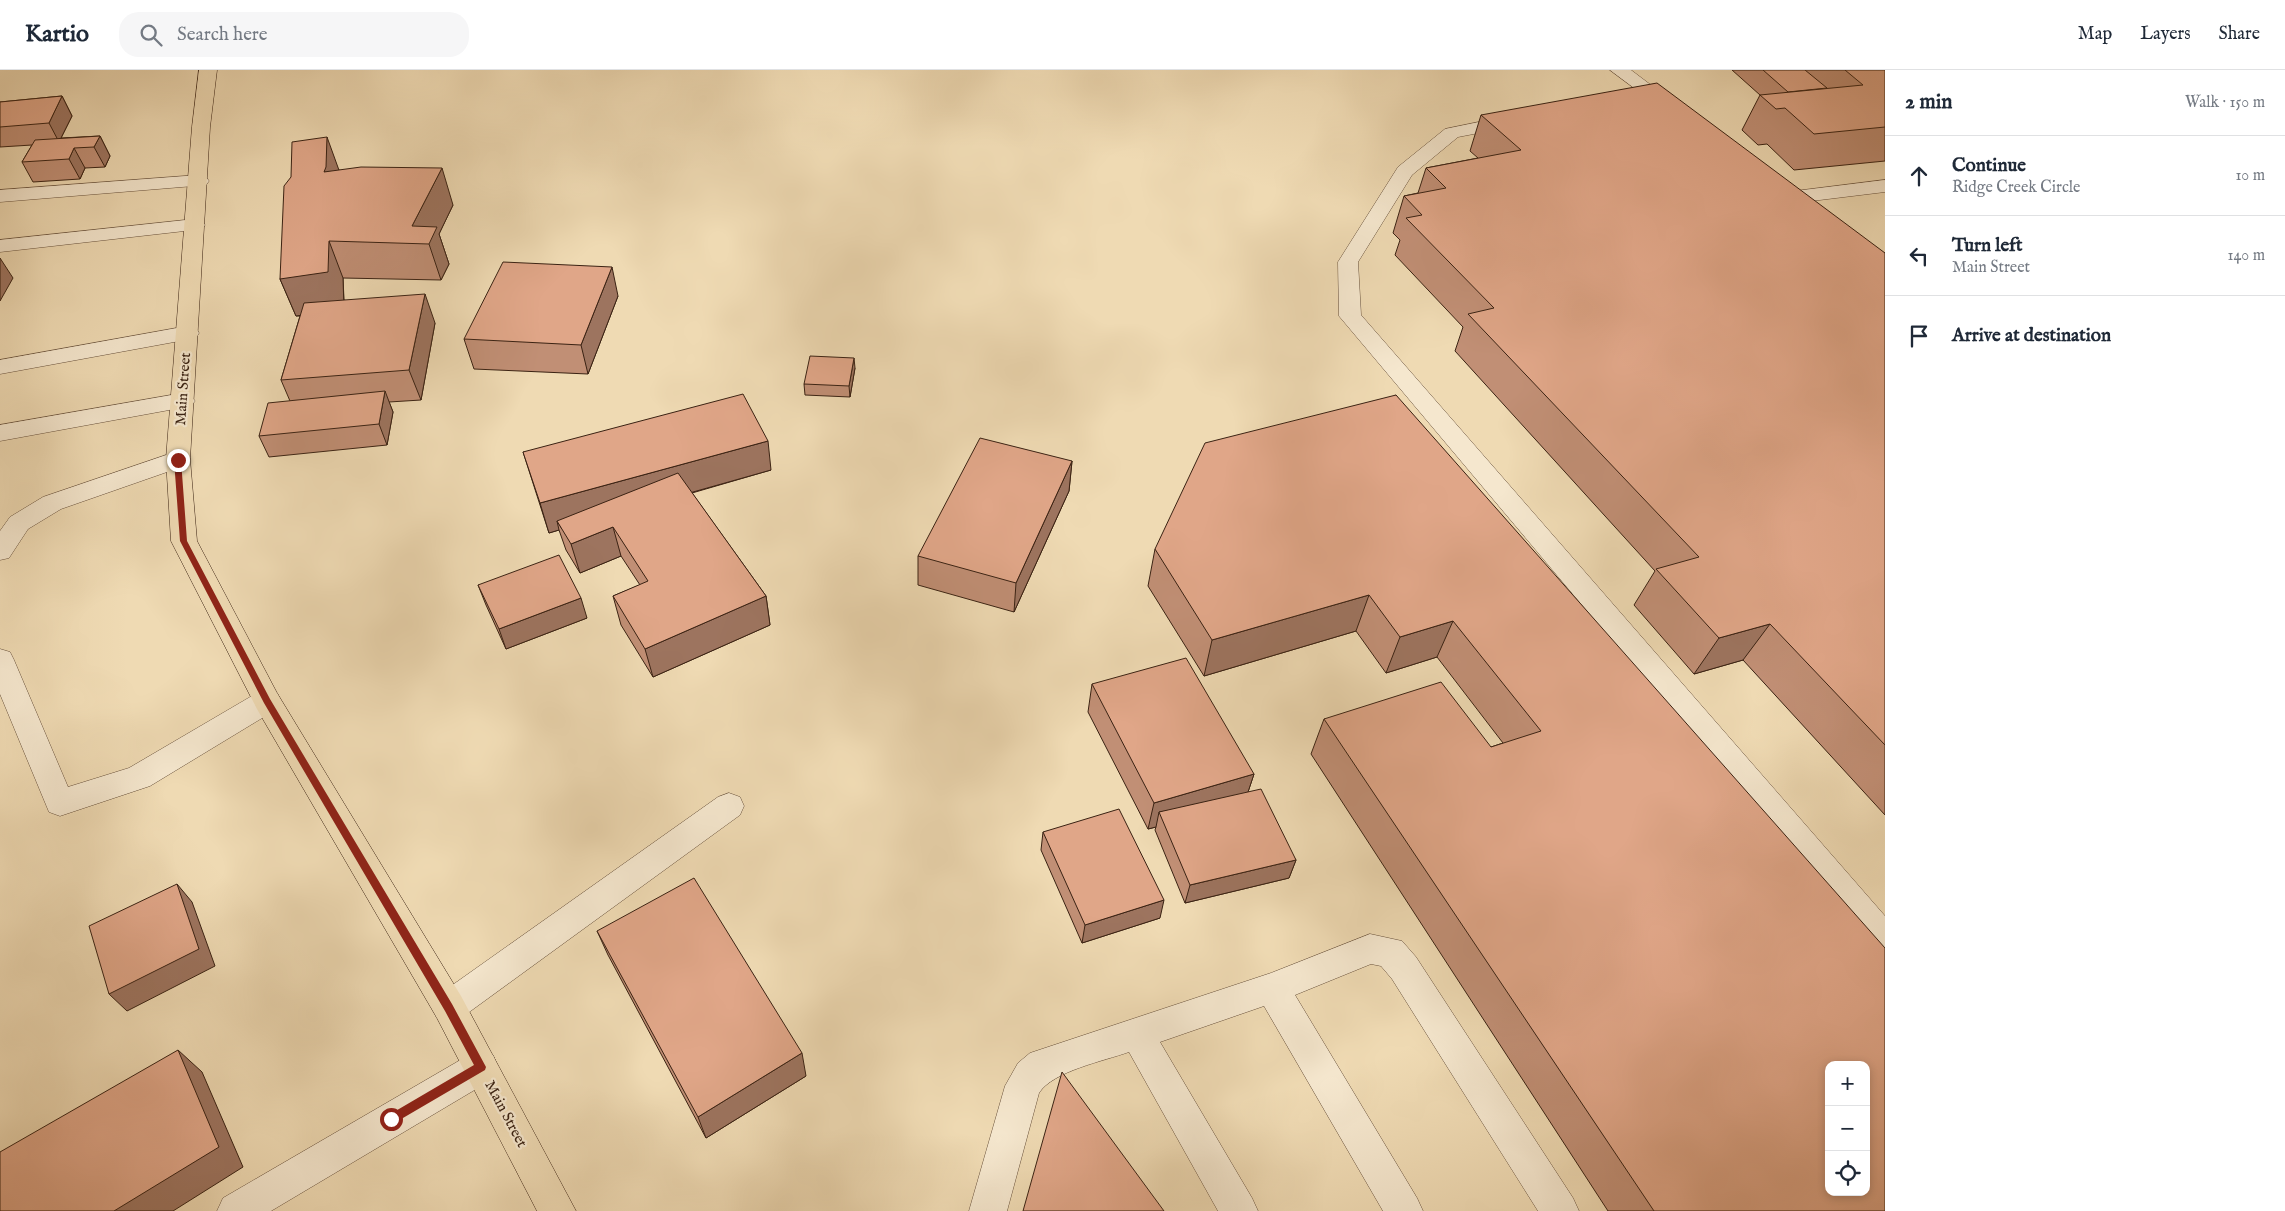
<!DOCTYPE html>
<html lang="en">
<head>
<meta charset="utf-8">
<style>
  :root { --surface:#fff; --page:#f6f6f7; --text:#1f2937; --muted:#747a83; --line:#e0e1e3 }
  body { margin:0; font-family:"IM FELL English",serif; background:var(--page); color:var(--text) }
  .controls { position:absolute; right:15px; bottom:15px; display:grid; overflow:hidden; border-radius:10px; box-shadow:0 2px 8px #0003 }
  .controls button { width:45px; height:45px; display:grid; place-items:center; padding:0; border:0; border-bottom:1px solid var(--line); background:var(--surface); color:var(--text); font:25px sans-serif }
  .stop { position:absolute; width:15px; height:15px; margin:-11px; border:4px solid #8f2418; border-radius:50%; background:#fff }
  .stop.end { background:#8f2418; border-color:#fff; box-shadow:0 1px 5px #0008 }
  .list { margin:0; padding:0; list-style:none }
  h2 { display:flex; justify-content:space-between; align-items:center; height:65px; margin:0; padding:0 20px; font-size:21px }
  h2 small { font-size:16px; font-weight:400; color:var(--muted) }
  .list li { display:grid; grid-template-columns:32px 1fr auto; gap:15px; align-items:center; box-sizing:border-box; height:80px; padding:0 20px; border-top:1px solid var(--line) }
  .list b { display:block; font-size:19px; white-space:nowrap }
  .list p { margin:0; font-size:16px; white-space:nowrap; color:var(--muted) }
  .list em { font-size:16px; font-style:normal; color:var(--muted) }
  .icon { flex:none; width:28px; height:28px; fill:none; stroke:currentColor; stroke-width:2; stroke-linecap:round; stroke-linejoin:round }
  .map { position:relative; flex:none; width:1885px; height:1141px; overflow:hidden }
  header { display:flex; align-items:center; gap:30px; box-sizing:border-box; height:70px; padding:0 25px; background:var(--surface); border-bottom:1px solid var(--line) }
  header strong { font-size:24px }
  nav { display:flex; gap:28px; margin-inline-start:auto; font-size:18px }
  .search { width:350px; height:45px; background:var(--page); display:flex; align-items:center; gap:12px; box-sizing:border-box; padding:0 18px; border-radius:20px; color:var(--muted); font-size:19px }
  main { display:flex }
  aside { flex:1; background:var(--surface) }
  .map>svg:first-child { display:block }
</style>
</head>
<body>
<header>
<strong>Kartio</strong>
<div class="search"><svg class="icon" aria-label="search" viewBox="0 0 24 24"><circle cx="10" cy="10" r="6"/><path d="M15 15l6 6"/></svg>Search here</div>
<nav><a>Map</a><a>Layers</a><a>Share</a></nav>
</header>
<main>
<div class="map">
<svg width="1885" height="1141" viewBox="0 0 1885 1141">
  <rect width="100%" height="100%" fill="#efdab3"/>
  <filter id="stains"><feTurbulence type="fractalNoise" baseFrequency=".004" numOctaves="4"/><feColorMatrix values="0 0 0 0 .2 0 0 0 0 .09 0 0 0 0 .02 0 0 0 .5 -.17"/></filter>
  <radialGradient id="worn" r=".72"><stop offset=".6" stop-color="#630" stop-opacity="0"/><stop offset="1" stop-color="#630" stop-opacity=".3"/></radialGradient>
  <g fill="none" stroke-linecap="round" stroke-linejoin="round">
    <g stroke="#67503b" stroke-width="1">
      <g id="minor">
        <path d="M 1610,0 L 1631,0 L 1680,37 L 1677,41 L 1665,41 Z"/>
        <path d="M 1513,45 L 1520,47 L 1522,51 L 1520,55 L 1458,67 L 1412,105 L 1358,192 L 1361,245 L 1885,846 L 1885,885 L 1873,881 L 1339,246 L 1338,192 L 1398,97 L 1445,59 Z"/>
        <path d="M 199,105 L 206,107 L 209,111 L 206,115 L 0,132 L 0,120 Z"/>
        <path d="M 1885,110 L 1885,122 L 1795,133 L 1788,131 L 1785,127 L 1788,123 L 1795,121 Z"/>
        <path d="M 195,149 L 202,151 L 205,155 L 202,159 L 0,182 L 0,170 Z"/>
        <path d="M 188,256 L 196,258 L 199,263 L 196,268 L 0,304 L 0,290 Z"/>
        <path d="M 183,323 L 191,326 L 195,331 L 191,336 L 0,371 L 0,355 Z"/>
        <path d="M 178,381 L 187,383 L 190,389 L 187,395 L 61,439 L 28,459 L 9,488 L 0,490 L 0,461 L 10,447 L 43,427 Z"/>
        <path d="M 0,579 L 10,582 L 14,590 L 68,717 L 129,698 L 257,623 L 267,620 L 277,623 L 281,631 L 277,639 L 150,716 L 60,746 L 49,742 L 0,624 Z"/>
        <path d="M 729,723 L 740,727 L 744,736 L 740,745 L 461,948 L 449,953 L 437,948 L 432,937 L 437,926 L 718,727 Z"/>
        <path d="M 1370,864 L 1402,871 L 1416,887 L 1573,1128 L 1579,1141 L 1538,1141 L 1392,909 L 1381,896 L 1371,894 L 1295,925 L 1417,1128 L 1423,1141 L 1383,1141 L 1264,936 L 1160,972 L 1252,1128 L 1258,1141 L 1218,1141 L 1129,982 C 1104,991 1053,1001 1039,1023 L 1007,1141 L 969,1141 L 1005,1016 L 1018,993 L 1030,983 L 1271,903 Z"/>
        <path d="M 481,980 L 493,985 L 498,997 L 493,1009 L 271,1141 L 217,1141 L 223,1128 L 469,985 Z"/>
      </g>
    </g>
    <g stroke="#3a2213" stroke-width="1">
      <path id="major" d="M 199,0 L 217,0 L 210,57 L 190,389 L 197,471 L 277,623 L 461,926 L 576,1141 L 537,1141 L 437,948 L 257,639 L 171,471 L 166,389 L 192,57 Z"/>
    </g>
    <use href="#minor" fill="#f5e7ce" fill-rule="evenodd"/>
    <use href="#major" fill="#efdab3" fill-rule="evenodd"/>
  </g>
  <g fill="#c18f75" stroke="#3a2213">
    <path d="M 1732,0 L 1885,0 L 1885,91 L 1794,100 L 1767,74 L 1758,75 L 1742,60 L 1760,25 Z"/>
    <path d="M 62,26 L 72,46 L 61,68 L 100,66 L 110,86 L 105,97 L 85,98 L 80,109 L 33,112 L 22,92 L 32,75 L 0,77 L 0,32 Z"/>
    <path d="M 1481,45 L 1885,183 L 1885,745 L 1743,590 L 1694,604 L 1634,535 L 1655,501 L 1455,281 L 1463,257 L 1395,185 L 1400,170 L 1393,163 L 1404,126 L 1418,123 L 1426,98 L 1478,88 L 1470,81 Z"/>
    <path d="M 339,100 L 453,135 L 439,164 L 449,194 L 441,210 L 343,208 L 344,230 L 435,253 L 421,330 L 389,332 L 393,342 L 387,375 L 269,387 L 259,366 L 290,331 L 281,310 L 300,246 L 296,246 L 280,209 Z"/>
    <path d="M 618,226 L 588,304 L 474,299 L 464,269 Z"/>
    <path d="M 855,298 L 850,327 L 805,325 L 804,314 Z"/>
    <path d="M 1396,325 L 1885,1141 L 1608,1141 L 1311,684 L 1324,649 L 1491,677 L 1503,673 L 1437,587 L 1386,603 L 1356,561 L 1204,606 L 1148,516 L 1155,479 Z"/>
    <path d="M 523,382 L 771,400 L 692,423 L 766,526 L 770,555 L 653,607 L 621,555 L 613,526 L 640,515 L 621,486 L 580,503 L 566,480 L 559,460 L 549,463 Z"/>
    <path d="M 1072,391 L 1069,421 L 1014,542 L 918,515 L 918,486 Z"/>
    <path d="M 478,515 L 587,548 L 506,579 L 486,535 Z"/>
    <path d="M 1092,614 L 1254,704 L 1248,722 L 1296,790 L 1289,808 L 1185,833 L 1155,760 L 1156,757 L 1148,759 L 1088,642 Z"/>
    <path d="M 1043,762 L 1160,848 L 1082,873 L 1041,780 Z"/>
    <path d="M 597,861 L 806,1006 L 706,1068 L 608,885 Z"/>
  </g>
  <g fill="#9d745f" stroke="#3a2213">
    <path d="M 62,26 L 72,46 L 59,72 L 49,53 Z"/>
    <path d="M 100,66 L 110,86 L 105,97 L 94,77 Z"/>
    <path d="M 327,67 L 340,103 L 324,102 Z"/>
    <path d="M 74,78 L 85,98 L 80,109 L 69,89 Z"/>
    <path d="M 442,98 L 453,135 L 439,164 L 449,194 L 441,210 L 429,174 L 412,156 Z"/>
    <path d="M 329,171 L 343,208 L 344,239 L 296,246 L 280,209 Z"/>
    <path d="M 0,188 L 13,208 L 0,231 Z"/>
    <path d="M 612,197 L 618,226 L 588,304 L 581,275 Z"/>
    <path d="M 425,224 L 435,253 L 421,330 L 409,300 Z"/>
    <path d="M 854,288 L 855,298 L 850,327 L 849,316 Z"/>
    <path d="M 385,321 L 393,342 L 387,375 L 379,354 Z"/>
    <path d="M 768,371 L 771,400 L 562,459 L 557,451 L 559,460 L 549,463 L 540,433 Z"/>
    <path d="M 1072,391 L 1069,421 L 1014,542 L 1016,513 Z"/>
    <path d="M 613,457 L 621,486 L 580,503 L 571,474 Z"/>
    <path d="M 1369,525 L 1356,561 L 1204,606 L 1212,570 Z"/>
    <path d="M 766,526 L 770,555 L 653,607 L 645,579 Z"/>
    <path d="M 581,528 L 587,548 L 506,579 L 499,559 Z"/>
    <path d="M 1453,551 L 1437,587 L 1386,603 L 1400,567 Z"/>
    <path d="M 1770,554 L 1743,590 L 1694,604 L 1719,568 Z"/>
    <path d="M 1254,704 L 1245,731 L 1159,742 L 1156,757 L 1148,759 L 1154,733 Z"/>
    <path d="M 1296,790 L 1289,808 L 1185,833 L 1190,815 Z"/>
    <path d="M 177,814 L 192,832 L 215,896 L 127,941 L 109,924 Z"/>
    <path d="M 1164,830 L 1160,848 L 1082,873 L 1085,855 Z"/>
    <path d="M 178,980 L 202,1002 L 243,1097 L 173,1141 L 114,1141 Z"/>
    <path d="M 802,983 L 806,1006 L 706,1068 L 698,1047 Z"/>
  </g>
  <g fill="#e0a688" stroke="#3a2213" fill-rule="evenodd">
    <path d="M 1763,0 L 1805,0 L 1827,18 L 1788,22 Z"/>
    <path d="M 1845,0 L 1885,0 L 1885,57 L 1814,64 L 1785,38 L 1776,39 L 1760,25 L 1863,15 Z"/>
    <path d="M 1657,13 L 1885,183 L 1885,675 L 1770,554 L 1719,568 L 1656,499 L 1699,487 L 1468,244 L 1494,238 L 1406,148 L 1422,145 L 1404,126 L 1446,118 L 1426,98 L 1521,80 L 1481,45 Z"/>
    <path d="M 62,26 L 49,53 L 0,57 L 0,32 Z"/>
    <path d="M 100,66 L 94,77 L 74,78 L 69,89 L 22,92 L 35,70 Z"/>
    <path d="M 327,67 L 326,97 L 324,102 L 361,97 L 442,98 L 412,156 L 437,157 L 429,174 L 329,171 L 328,202 L 280,209 L 284,116 L 291,107 L 292,72 Z"/>
    <path d="M 503,192 L 612,197 L 581,275 L 464,269 Z"/>
    <path d="M 425,224 L 409,300 L 281,310 L 304,233 Z"/>
    <path d="M 810,286 L 854,288 L 849,316 L 804,314 Z"/>
    <path d="M 385,321 L 379,354 L 259,366 L 268,333 Z"/>
    <path d="M 743,324 L 768,371 L 540,433 L 523,382 Z"/>
    <path d="M 1396,325 L 1885,878 L 1885,1141 L 1654,1141 L 1324,649 L 1441,612 L 1491,677 L 1541,661 L 1453,551 L 1400,567 L 1369,525 L 1212,570 L 1155,479 L 1205,373 ZM 1829,995 L 1866,995 L 1866,1122 L 1829,1122 Z"/>
    <path d="M 980,368 L 1072,391 L 1016,513 L 918,486 Z"/>
    <path d="M 678,403 L 766,526 L 645,579 L 613,526 L 648,511 L 613,457 L 571,474 L 557,451 Z"/>
    <path d="M 559,485 L 581,528 L 499,559 L 478,515 Z"/>
    <path d="M 1186,588 L 1254,704 L 1154,733 L 1092,614 Z"/>
    <path d="M 1261,719 L 1296,790 L 1190,815 L 1159,742 Z"/>
    <path d="M 1119,739 L 1164,830 L 1085,855 L 1043,762 Z"/>
    <path d="M 694,808 L 802,983 L 698,1047 L 597,861 Z"/>
    <path d="M 177,814 L 199,879 L 109,924 L 89,856 Z"/>
    <path d="M 178,980 L 219,1077 L 114,1141 L 0,1141 L 0,1082 Z"/>
    <path d="M 1062,1002 L 1164,1141 L 1023,1141 Z"/>
  </g>
  <path fill="#8f2418" d="M 178,387 L 181,390 L 187,471 L 270,629 L 452,934 L 486,997 L 485,1000 L 391,1055 L 386,1049 L 387,1046 L 474,995 L 445,941 L 264,633 L 180,471 L 174,390 Z"/>
  <g text-anchor="middle" dominant-baseline="central" stroke-width="4.5" stroke-linejoin="round" paint-order="stroke">
    <g font-size="15" fill="#3a2213" stroke="#f5e7ce">
      <text transform="translate(183 319) rotate(-86)">Main Street</text>
      <text transform="translate(506 1044) rotate(62)">Main Street</text>
    </g>
  </g>
  <rect width="100%" height="100%" filter="url(#stains)"/>
  <rect width="100%" height="100%" fill="url(#worn)"/>
</svg>
<div class="controls">
<button>+</button>
<button>−</button>
<button><svg class="icon" aria-label="locate" viewBox="0 0 24 24"><circle cx="12" cy="12" r="6"/><path d="M12 2v4M12 18v4M2 12h4M18 12h4"/></svg></button>
</div>
<div class="stop" style="left:391px;top:1049px"></div>
<div class="stop end" style="left:178px;top:390px"></div>
</div>
<aside>
<h2>2 min<small>Walk · 150 m</small></h2>
<ul class="list">
<li><svg class="icon" aria-label="ahead" viewBox="0 0 24 24"><path d="M12 20V5M6 11l6-6 6 6"/></svg><div><b>Continue</b><p>Ridge Creek Circle</p></div><em>10 m</em></li>
<li><svg class="icon" aria-label="left" viewBox="0 0 24 24"><path d="M17 20v-9H6M10 6l-5 5 5 5"/></svg><div><b>Turn left</b><p>Main Street</p></div><em>140 m</em></li>
<li><svg class="icon" aria-label="arrive" viewBox="0 0 24 24"><path d="M6 21V4h12l-3 4 3 4H6"/></svg><div><b>Arrive at destination</b></div></li>
</ul>
</aside>
</main>
</body>
</html>
